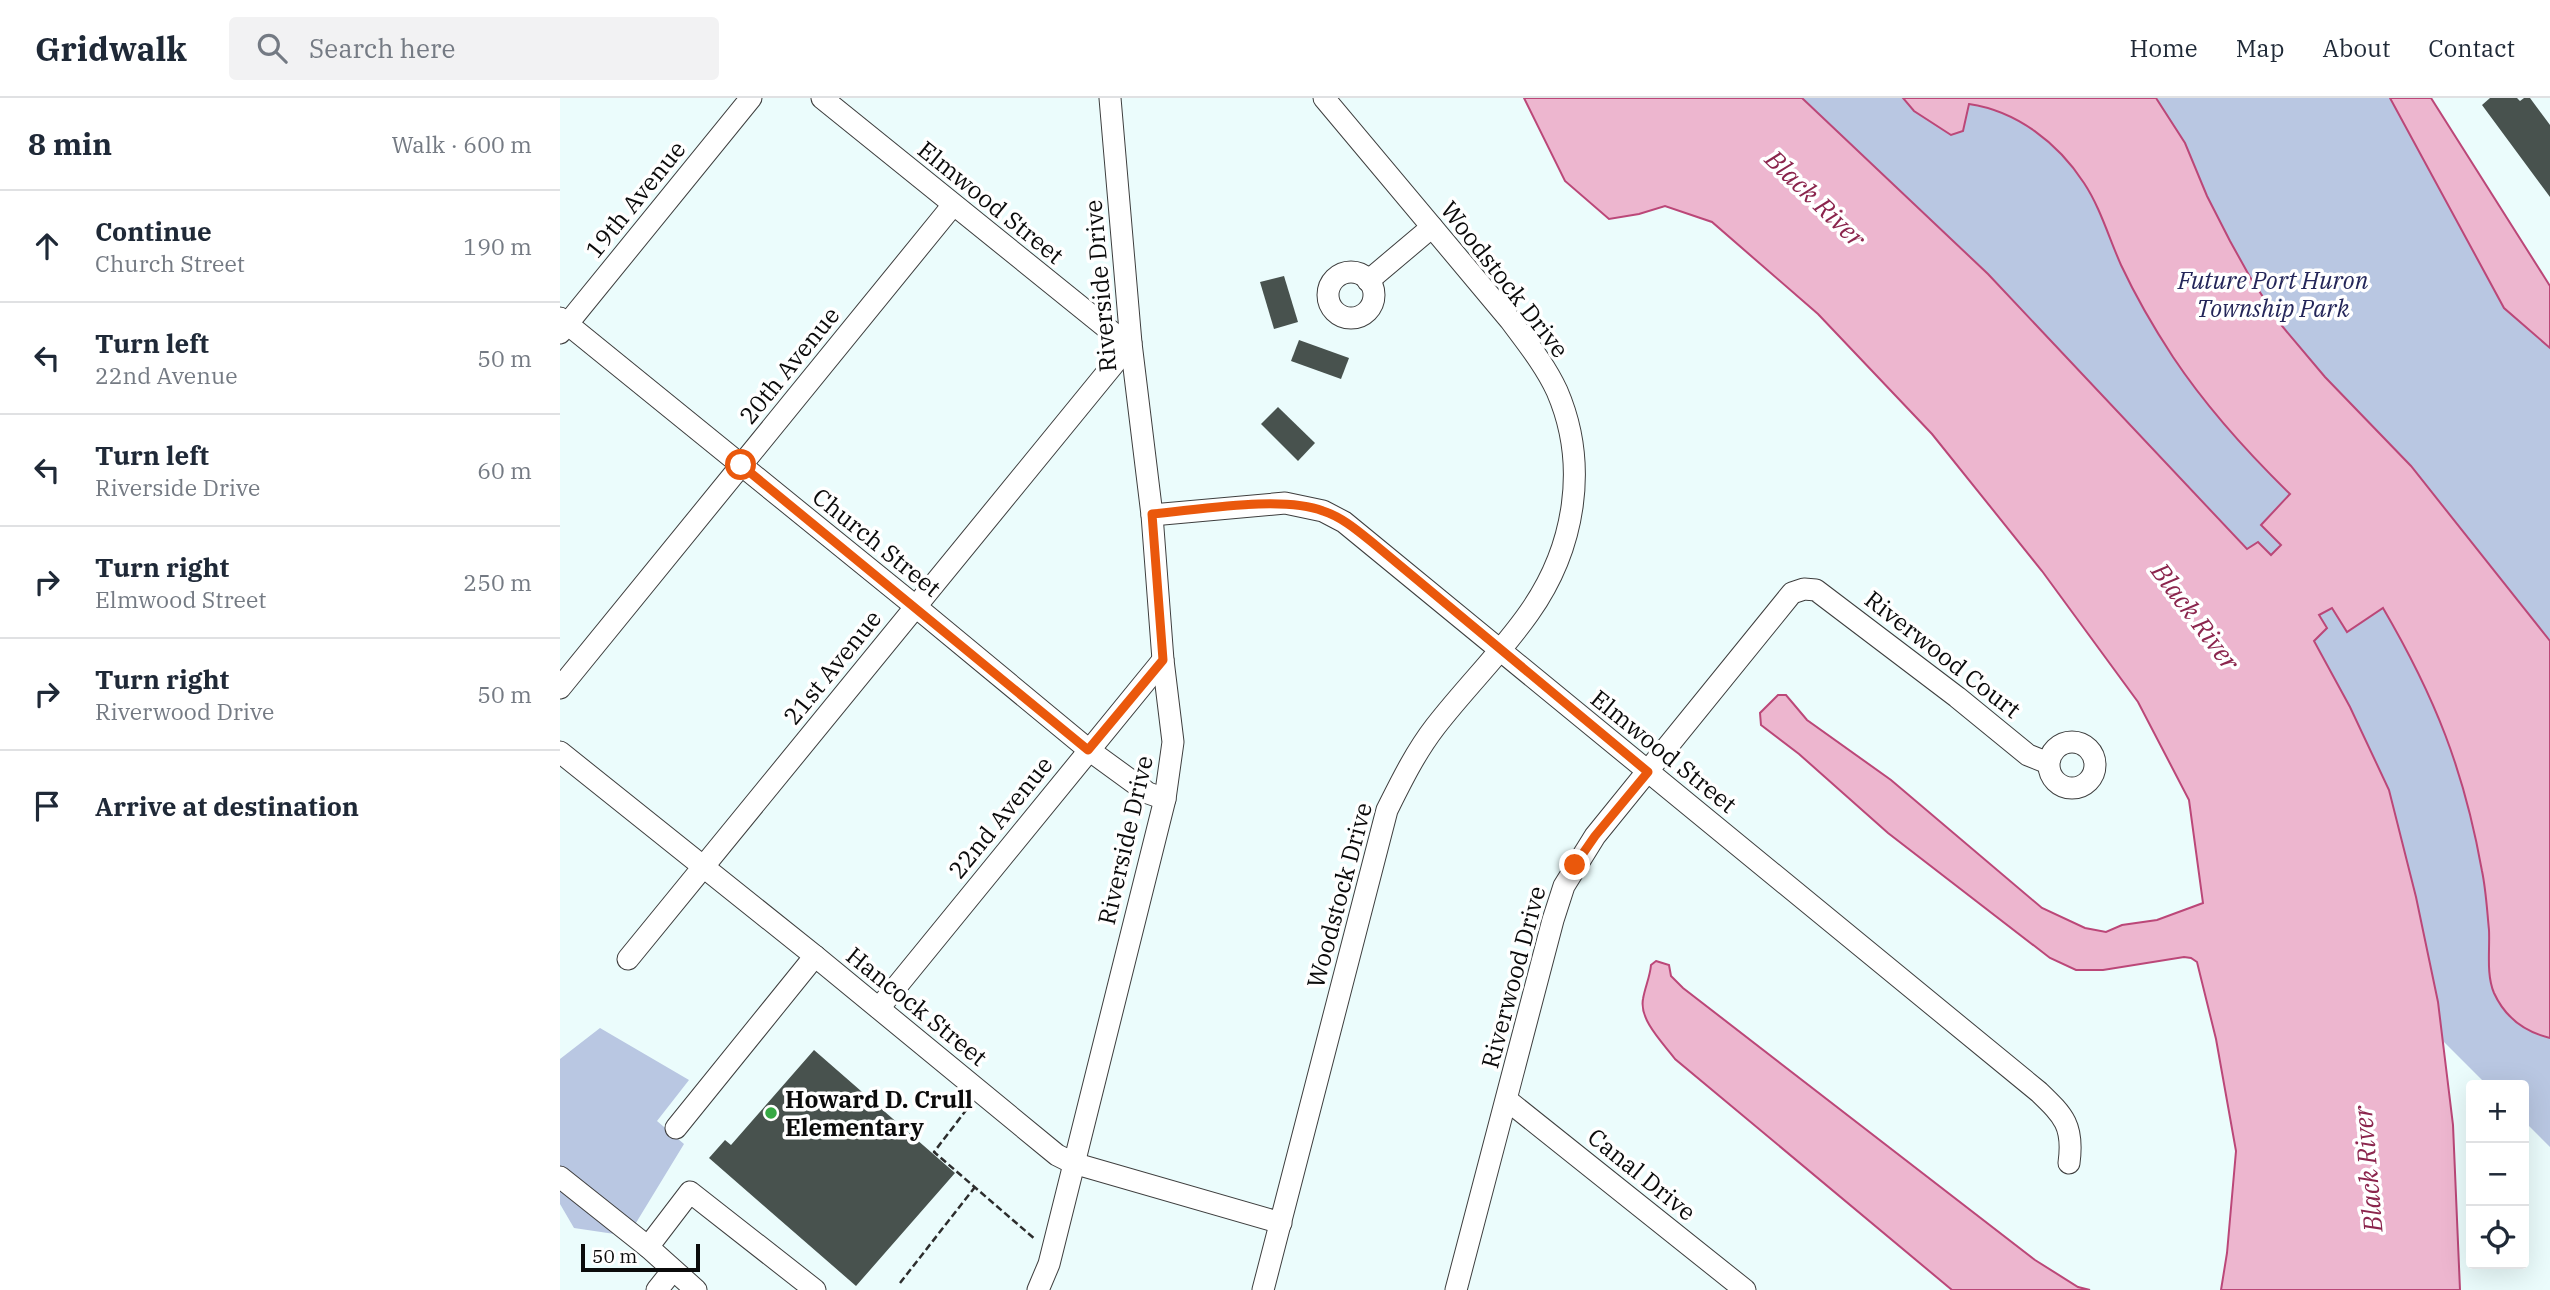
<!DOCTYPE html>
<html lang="en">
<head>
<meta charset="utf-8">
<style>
  :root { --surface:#fff; --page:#f2f2f3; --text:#1f2937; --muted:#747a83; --line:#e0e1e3 }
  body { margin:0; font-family:"IBM Plex Serif",serif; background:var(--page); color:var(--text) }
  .controls { position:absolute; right:21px; bottom:21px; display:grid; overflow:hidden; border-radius:7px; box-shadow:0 7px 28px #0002 }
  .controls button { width:63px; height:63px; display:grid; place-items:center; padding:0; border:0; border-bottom:2px solid var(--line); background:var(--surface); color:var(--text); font:35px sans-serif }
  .scale { position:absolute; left:21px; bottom:18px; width:119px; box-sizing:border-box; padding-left:7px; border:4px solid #0b0b0b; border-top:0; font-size:19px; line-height:24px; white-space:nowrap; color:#0b0b0b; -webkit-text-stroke:5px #fff; paint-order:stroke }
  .stop { position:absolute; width:21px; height:21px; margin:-16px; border:5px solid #ea580c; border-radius:50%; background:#fff }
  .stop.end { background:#ea580c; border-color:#fff; box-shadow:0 2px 7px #0008 }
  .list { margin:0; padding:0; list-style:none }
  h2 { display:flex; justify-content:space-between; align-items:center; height:91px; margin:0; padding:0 28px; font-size:30px }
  h2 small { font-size:23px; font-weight:400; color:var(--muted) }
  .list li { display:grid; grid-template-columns:46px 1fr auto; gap:21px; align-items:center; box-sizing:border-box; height:112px; padding:0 28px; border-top:2px solid var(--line) }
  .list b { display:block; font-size:26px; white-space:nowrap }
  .list p { margin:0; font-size:23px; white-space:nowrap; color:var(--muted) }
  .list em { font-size:23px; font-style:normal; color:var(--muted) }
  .icon { flex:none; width:38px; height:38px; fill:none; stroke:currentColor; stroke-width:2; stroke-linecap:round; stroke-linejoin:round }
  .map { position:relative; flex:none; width:1990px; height:1192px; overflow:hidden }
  header { display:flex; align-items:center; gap:42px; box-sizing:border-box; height:98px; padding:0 35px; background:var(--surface); border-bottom:2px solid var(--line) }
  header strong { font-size:33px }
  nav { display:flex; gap:38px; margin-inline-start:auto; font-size:24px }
  .search { width:490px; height:63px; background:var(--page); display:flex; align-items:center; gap:18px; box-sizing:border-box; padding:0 24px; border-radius:7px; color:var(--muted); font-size:26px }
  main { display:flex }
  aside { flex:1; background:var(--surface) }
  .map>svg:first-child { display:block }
</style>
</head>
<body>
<header>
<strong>Gridwalk</strong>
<div class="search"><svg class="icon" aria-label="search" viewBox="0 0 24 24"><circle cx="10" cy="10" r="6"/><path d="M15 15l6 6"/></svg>Search here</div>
<nav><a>Home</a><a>Map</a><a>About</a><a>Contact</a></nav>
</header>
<main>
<aside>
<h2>8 min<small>Walk · 600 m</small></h2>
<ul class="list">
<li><svg class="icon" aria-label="ahead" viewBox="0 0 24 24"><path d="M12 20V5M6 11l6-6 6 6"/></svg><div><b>Continue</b><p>Church Street</p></div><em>190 m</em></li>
<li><svg class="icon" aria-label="left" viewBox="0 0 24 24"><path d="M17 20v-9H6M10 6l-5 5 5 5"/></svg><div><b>Turn left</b><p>22nd Avenue</p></div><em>50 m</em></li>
<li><svg class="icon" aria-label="left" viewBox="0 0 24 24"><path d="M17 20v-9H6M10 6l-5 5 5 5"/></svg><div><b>Turn left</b><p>Riverside Drive</p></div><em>60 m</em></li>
<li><svg class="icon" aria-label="right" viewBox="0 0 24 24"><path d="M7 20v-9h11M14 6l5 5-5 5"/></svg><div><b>Turn right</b><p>Elmwood Street</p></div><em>250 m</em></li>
<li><svg class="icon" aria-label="right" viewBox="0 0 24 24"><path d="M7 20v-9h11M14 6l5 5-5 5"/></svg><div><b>Turn right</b><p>Riverwood Drive</p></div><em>50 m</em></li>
<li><svg class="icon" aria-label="arrive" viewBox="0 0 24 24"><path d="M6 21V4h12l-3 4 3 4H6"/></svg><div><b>Arrive at destination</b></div></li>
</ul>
</aside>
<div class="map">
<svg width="1990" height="1192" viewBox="0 0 1990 1192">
  <rect width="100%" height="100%" fill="#ebfcfc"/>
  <g fill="#b9c7e2">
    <path d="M 1242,0 L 1830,0 L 1944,210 L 1990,250 L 1990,1049 L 1964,1023 L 1964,987 L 1927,987 L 1883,943 L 1878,904 L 1829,692 L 1790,609 L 1756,546 L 1729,505 L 1688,451 L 1428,176 Z"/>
    <path d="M 40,930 L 129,982 L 97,1023 L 124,1046 L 68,1138 L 14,1130 L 0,1106 L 0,961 Z"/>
  </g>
  <g fill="#edb6cf" stroke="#bb4778" stroke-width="2">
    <path d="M 964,0 L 1242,0 L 1428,176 L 1687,451 L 1698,444 L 1711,457 L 1721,447 L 1701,427 L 1730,396 C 1687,354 1647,310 1613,259 C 1594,230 1576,199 1561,167 C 1549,140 1540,109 1524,85 C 1498,45 1457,13 1409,6 L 1403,33 L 1391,37 L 1354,13 L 1343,0 L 1596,0 L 1625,45 L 1647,98 L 1670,143 L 1690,179 L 1722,228 L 1765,279 L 1851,368 L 1990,543 L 1990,940 C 1965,934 1945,919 1934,895 C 1926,876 1930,852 1929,832 C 1927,812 1926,792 1922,773 C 1904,672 1875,599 1823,510 L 1787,534 L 1772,510 L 1759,517 L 1767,530 L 1754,543 L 1790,609 L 1829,692 L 1856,799 L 1878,904 L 1893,1027 L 1900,1192 L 1661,1192 L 1667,1155 L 1676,1053 L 1656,941 L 1637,864 L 1631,860 L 1624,859 L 1543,872 L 1516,872 L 1490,860 L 1328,735 L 1239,656 L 1201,627 L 1200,615 L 1218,597 L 1226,597 L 1247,622 L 1331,682 L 1482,810 L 1525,830 L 1546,834 L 1562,827 L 1597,822 L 1643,805 L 1629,702 L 1578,604 L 1482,473 L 1372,336 L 1258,216 L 1152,124 L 1105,108 L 1079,116 L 1049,121 L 1005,83 Z"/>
    <path d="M 1830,0 L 1871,0 L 1990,188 L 1990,250 L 1944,210 Z"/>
    <path d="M 1096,863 L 1109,867 L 1111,878 L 1123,890 L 1475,1162 L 1518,1189 L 1530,1192 L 1392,1192 L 1115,961 C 1103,945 1079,922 1083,901 C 1085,889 1090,879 1091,867 Z"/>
  </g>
  <g fill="#48524e">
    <path d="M 1930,0 L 1957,0 L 1960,3 L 1964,0 L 1970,0 L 1990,27 L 1990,99 L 1922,7 Z"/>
    <path d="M 724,178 L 738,224 L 714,231 L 700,184 Z"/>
    <path d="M 739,242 L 789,260 L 781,281 L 731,263 Z"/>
    <path d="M 718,309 L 755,345 L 738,363 L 701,326 Z"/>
    <path d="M 254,952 L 395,1075 L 296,1188 L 149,1060 L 165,1042 L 171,1047 Z"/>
  </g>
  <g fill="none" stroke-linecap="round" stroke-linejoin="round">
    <g stroke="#3e3e3e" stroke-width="23">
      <g id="minor">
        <circle cx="791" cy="197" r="23"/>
        <path d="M 808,183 L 872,129"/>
        <path d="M 0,220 L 355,508 L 529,652 L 588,695 L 605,701"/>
        <path d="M 0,235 L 191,0"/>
        <path d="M 592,417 L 725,405 L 763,413 L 784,424 L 1479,994 C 1504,1018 1514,1028 1509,1065"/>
        <path d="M 0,590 L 393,107"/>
        <circle cx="1512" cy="667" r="23"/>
        <path d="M 0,654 L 255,858 L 497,1057 L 513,1065 L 721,1125"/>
        <path d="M 68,861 L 571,245 L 553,235 L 262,0"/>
        <path d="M 319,910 L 603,562"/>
        <path d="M 947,1002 L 1185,1192"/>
        <path d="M 116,1030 L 255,858"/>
        <path d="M 0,1079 L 88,1149"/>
        <path d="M 97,1192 L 113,1172"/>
        <path d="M 136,1192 L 88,1149 L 130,1094 L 255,1192"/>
        <path d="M 478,1192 L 489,1166 L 605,701 L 613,644 L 603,562 L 592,417 L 571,245 L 550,0"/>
        <path d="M 703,1192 L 827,712 C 841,684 855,655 875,629 C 905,590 941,555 969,515 C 1015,450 1029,367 997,293 C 985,267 967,245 950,222 L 764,0"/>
        <path d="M 896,1192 L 993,822 L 1004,788 L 1035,738 L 1232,495 L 1244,491 L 1256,492 L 1397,599 L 1468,657 L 1488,665"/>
      </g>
    </g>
    <g stroke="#2d2d2d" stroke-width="2.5" stroke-dasharray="7 3.5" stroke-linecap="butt">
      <path d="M 407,1011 L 374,1054 L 476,1142"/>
      <path d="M 340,1185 L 415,1089"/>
    </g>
    <use href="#minor" stroke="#fff" stroke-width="21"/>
  </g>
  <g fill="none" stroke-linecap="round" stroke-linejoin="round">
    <path stroke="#ea580c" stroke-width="9" d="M 181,367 L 528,652 L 603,562 L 592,416 C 638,412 722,397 763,413 C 782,419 798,433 813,445 L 1088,674 L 1035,738 L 1015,767"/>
  </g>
  <circle fill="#36a844" stroke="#fff" stroke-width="2.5" cx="211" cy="1015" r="7"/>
  <g text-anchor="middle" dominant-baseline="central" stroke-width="7" stroke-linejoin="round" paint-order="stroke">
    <g font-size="24" fill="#0b0b0b" stroke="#fff">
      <text transform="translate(75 101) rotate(-51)">19th Avenue</text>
      <text transform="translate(431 104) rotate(39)">Elmwood Street</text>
      <text transform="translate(945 181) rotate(52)">Woodstock Drive</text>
      <text transform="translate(540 188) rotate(-95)">Riverside Drive</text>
      <text transform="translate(229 267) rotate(-51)">20th Avenue</text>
      <text transform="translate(317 444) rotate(39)">Church Street</text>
      <text transform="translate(1383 556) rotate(38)">Riverwood Court</text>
      <text transform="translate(272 569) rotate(-51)">21st Avenue</text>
      <text transform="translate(1104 653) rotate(39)">Elmwood Street</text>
      <text transform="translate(440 719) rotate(-51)">22nd Avenue</text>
      <text transform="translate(565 742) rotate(-77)">Riverside Drive</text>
      <text transform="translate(779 797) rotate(-75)">Woodstock Drive</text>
      <text transform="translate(953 879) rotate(-75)">Riverwood Drive</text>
      <text transform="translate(357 908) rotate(39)">Hancock Street</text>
      <text transform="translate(1082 1076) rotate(39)">Canal Drive</text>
    </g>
    <g font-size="24" font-style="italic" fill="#242659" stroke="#fff">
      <text x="1713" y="182">Future Port Huron<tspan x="1713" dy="28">Township Park</tspan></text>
    </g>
    <g font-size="24" font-weight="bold" fill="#0b0b0b" stroke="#fff" text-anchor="start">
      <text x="225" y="1001">Howard D. Crull<tspan x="225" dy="28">Elementary</tspan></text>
    </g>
    <g font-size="26" font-style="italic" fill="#8b254d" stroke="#fff">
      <text transform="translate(1256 100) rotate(44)">Black River</text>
      <text transform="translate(1636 518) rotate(53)">Black River</text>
      <text transform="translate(1807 1071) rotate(-95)">Black River</text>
    </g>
  </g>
</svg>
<div class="controls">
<button>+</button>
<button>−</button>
<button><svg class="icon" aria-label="locate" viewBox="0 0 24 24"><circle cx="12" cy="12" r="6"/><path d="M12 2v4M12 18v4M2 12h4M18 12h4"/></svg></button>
</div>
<div class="scale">50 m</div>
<div class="stop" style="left:181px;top:367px"></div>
<div class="stop end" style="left:1015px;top:767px"></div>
</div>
</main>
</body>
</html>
